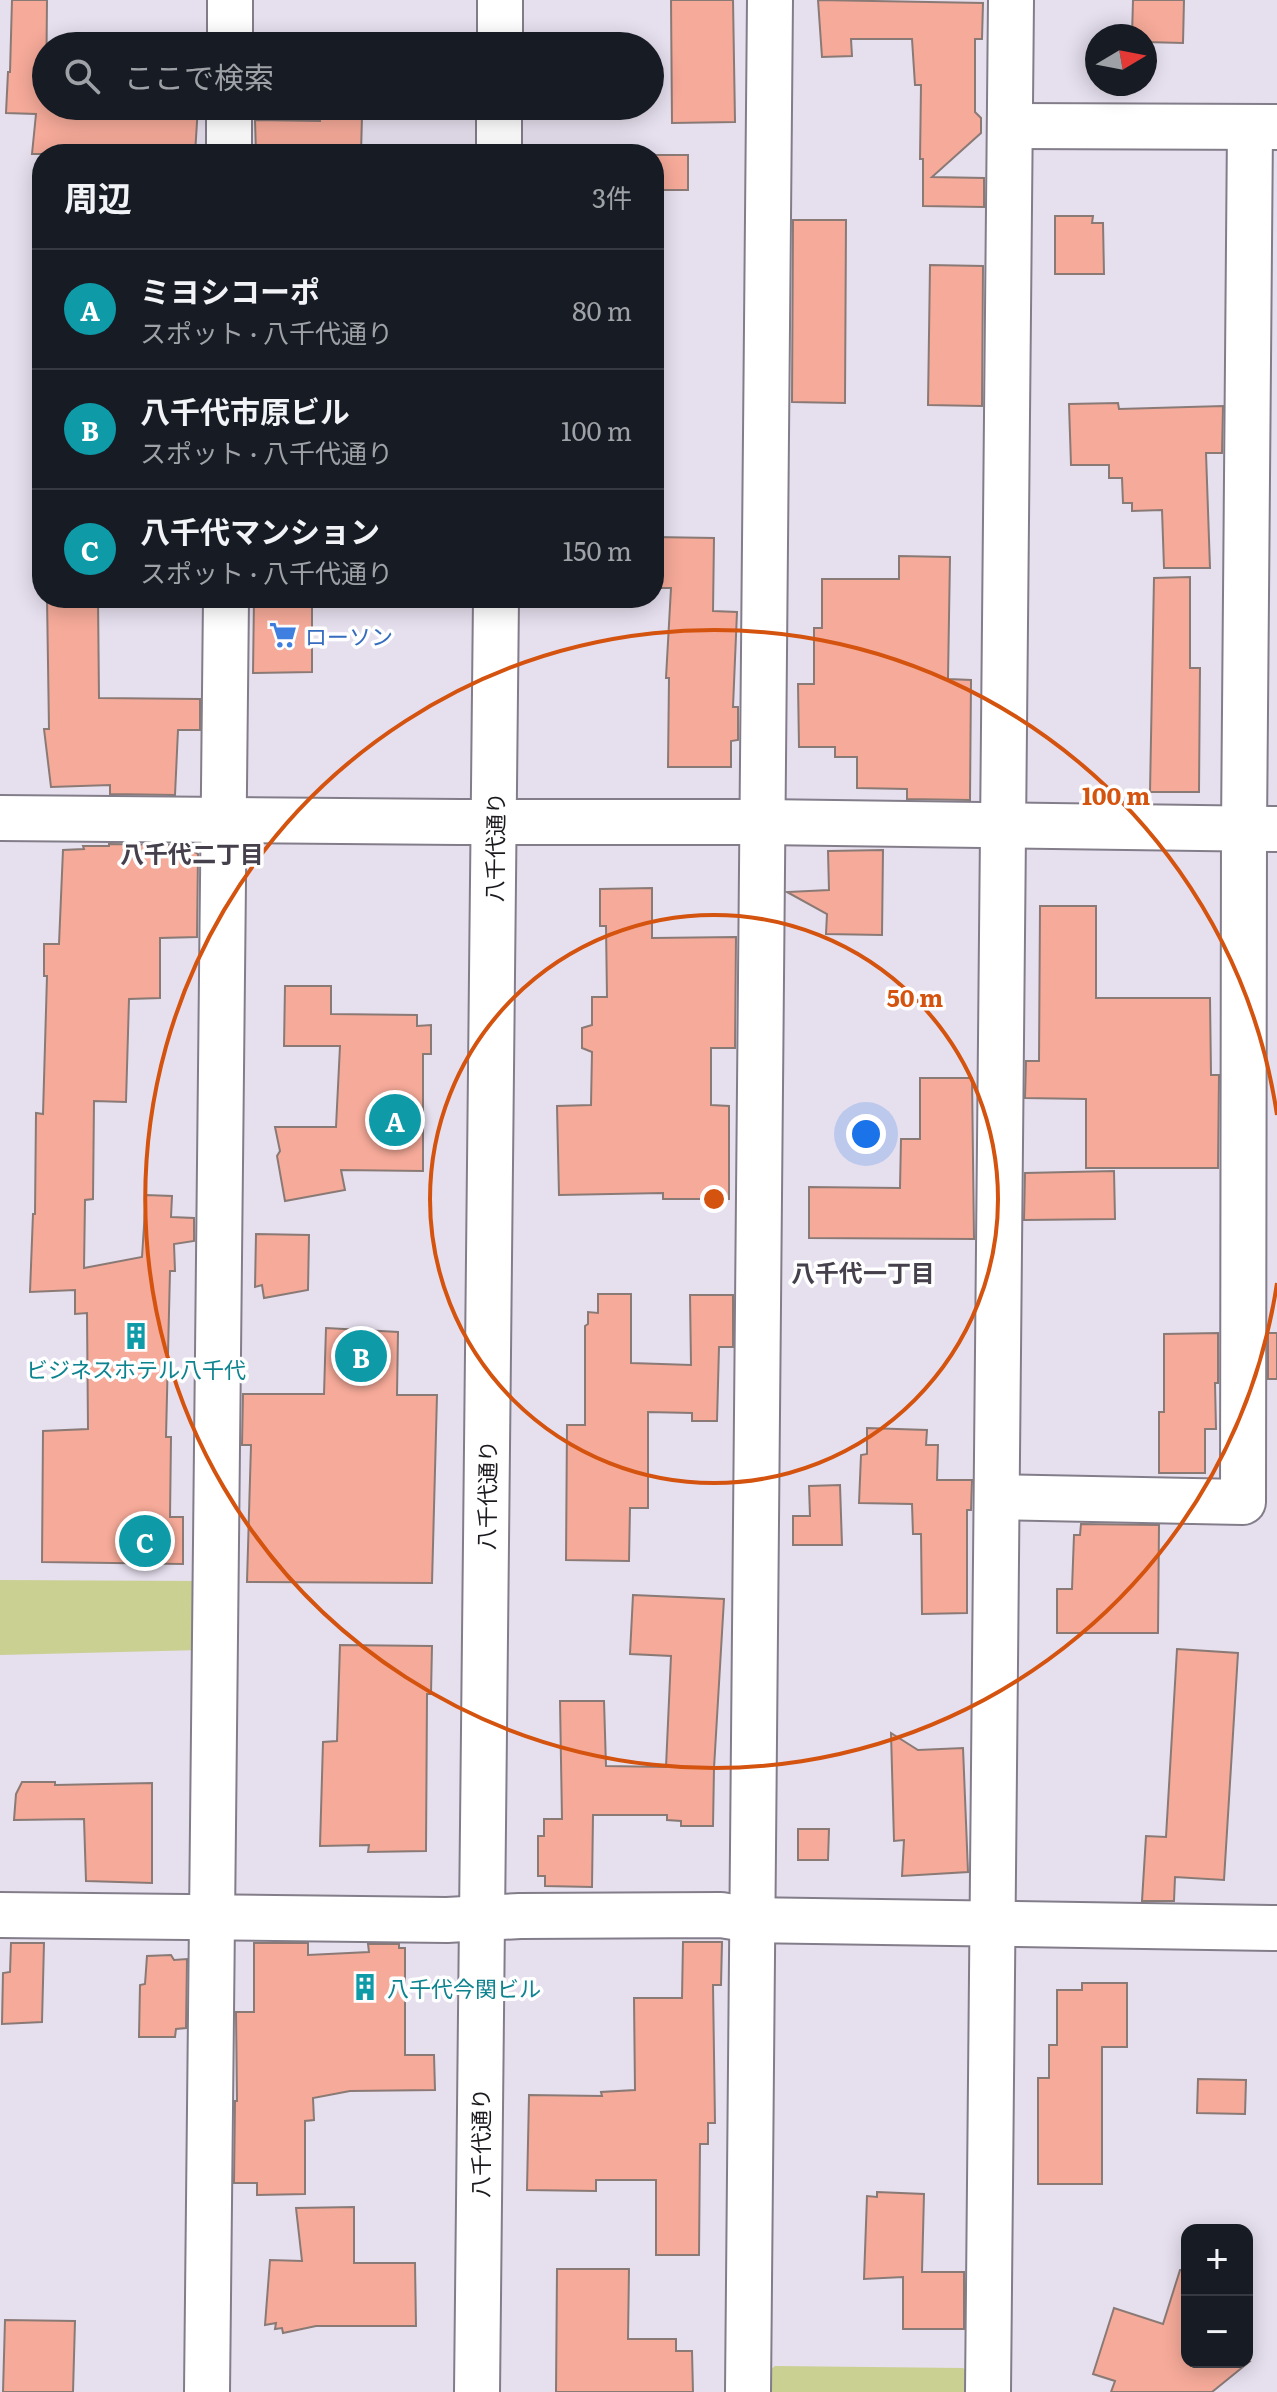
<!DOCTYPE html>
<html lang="ja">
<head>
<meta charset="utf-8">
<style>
  :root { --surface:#171b24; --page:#20242c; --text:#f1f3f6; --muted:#9ea1a6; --line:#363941; --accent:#458a81 }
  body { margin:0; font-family:Literata,"Noto Sans JP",serif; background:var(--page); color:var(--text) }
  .controls { position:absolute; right:24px; bottom:24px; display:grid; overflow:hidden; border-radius:16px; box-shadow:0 4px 20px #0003 }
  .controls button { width:72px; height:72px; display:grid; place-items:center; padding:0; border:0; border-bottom:2px solid var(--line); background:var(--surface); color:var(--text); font:40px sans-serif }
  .compass { position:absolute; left:1085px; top:24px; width:72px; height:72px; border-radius:50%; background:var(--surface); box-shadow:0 4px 20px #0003; rotate:80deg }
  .you { position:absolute; left:866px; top:1134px; width:28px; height:28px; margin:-20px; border:6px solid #fff; border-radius:50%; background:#1a73e8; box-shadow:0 0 0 12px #1a73e833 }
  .badge { display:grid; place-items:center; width:52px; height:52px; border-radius:50%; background:var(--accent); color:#fff; font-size:26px; font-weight:700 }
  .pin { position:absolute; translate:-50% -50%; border:4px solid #fff; box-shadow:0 2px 8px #0006 }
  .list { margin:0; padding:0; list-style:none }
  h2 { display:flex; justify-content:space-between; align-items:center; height:104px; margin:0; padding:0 32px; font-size:34px }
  h2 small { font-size:26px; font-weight:400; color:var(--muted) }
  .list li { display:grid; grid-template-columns:52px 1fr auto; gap:24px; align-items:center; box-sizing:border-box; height:120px; padding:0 32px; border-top:2px solid var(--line) }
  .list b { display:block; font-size:30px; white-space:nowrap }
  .list p { margin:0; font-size:26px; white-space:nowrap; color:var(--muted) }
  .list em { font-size:26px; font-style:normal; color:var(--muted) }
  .icon { flex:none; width:44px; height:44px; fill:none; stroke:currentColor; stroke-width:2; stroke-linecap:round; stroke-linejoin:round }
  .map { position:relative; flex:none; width:1277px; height:2392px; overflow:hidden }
  .search { position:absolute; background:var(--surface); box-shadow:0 4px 20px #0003; left:32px; top:32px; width:632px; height:88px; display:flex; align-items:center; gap:20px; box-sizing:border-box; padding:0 28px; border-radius:44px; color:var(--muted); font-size:30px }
  .panel { position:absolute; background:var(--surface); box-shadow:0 4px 20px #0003; left:32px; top:144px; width:632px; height:464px; border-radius:32px }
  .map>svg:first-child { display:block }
</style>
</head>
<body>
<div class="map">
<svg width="1277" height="2392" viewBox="0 0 1277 2392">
  <rect width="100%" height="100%" fill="#e6dfee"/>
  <g fill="#cacf92">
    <path d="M 0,1580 L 201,1581 L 201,1650 L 0,1655 Z"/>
    <path d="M 775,2366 L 963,2368 L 973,2377 L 973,2392 L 761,2392 L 761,2377 Z"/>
  </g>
  <g fill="#f6aa99" stroke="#8a7a76" stroke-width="2">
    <path d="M 12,0 L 47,0 L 46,106 L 198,106 L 195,154 L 32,154 L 36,114 L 6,113 L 8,72 L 10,72 Z"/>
    <path d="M 671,0 L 733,0 L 735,122 L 672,123 Z"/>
    <path d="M 818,0 L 983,3 L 982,39 L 975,39 L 975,112 L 981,118 L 981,133 L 932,177 L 984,178 L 984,207 L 923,206 L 923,159 L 920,159 L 921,85 L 915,85 L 912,39 L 851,39 L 852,56 L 822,57 Z"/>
    <path d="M 1133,0 L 1184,0 L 1183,43 L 1145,42 L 1145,36 L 1132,36 Z"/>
    <path d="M 320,113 L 362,116 L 361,154 L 256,154 L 255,120 L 320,121 Z"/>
    <rect x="654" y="155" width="34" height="35"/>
    <path d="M 1055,216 L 1093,216 L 1092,223 L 1103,223 L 1104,274 L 1055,274 Z"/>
    <path d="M 793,220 L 846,220 L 845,403 L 792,402 Z"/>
    <path d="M 930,265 L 983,266 L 982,406 L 928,405 Z"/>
    <path d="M 1118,403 L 1119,409 L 1223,406 L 1222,453 L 1206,453 L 1210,568 L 1164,568 L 1162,510 L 1132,511 L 1132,503 L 1123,503 L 1122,478 L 1109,478 L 1109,465 L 1071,465 L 1069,404 Z"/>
    <path d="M 654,537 L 714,538 L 713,611 L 737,612 L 733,707 L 738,707 L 738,740 L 731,741 L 731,767 L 668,767 L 669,678 L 666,678 L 671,588 L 654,588 Z"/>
    <path d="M 899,556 L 950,557 L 948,679 L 971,680 L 970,800 L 907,799 L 907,789 L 857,788 L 857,757 L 835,757 L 835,747 L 799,747 L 798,684 L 814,684 L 814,628 L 822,628 L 822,579 L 899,579 Z"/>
    <path d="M 1190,577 L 1190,668 L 1200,668 L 1199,792 L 1150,792 L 1154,578 Z"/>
    <path d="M 47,598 L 98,598 L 99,698 L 200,699 L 200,730 L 178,730 L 175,795 L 110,794 L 110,785 L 51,787 L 44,729 L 49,729 Z"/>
    <path d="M 254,598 L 312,598 L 312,672 L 253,673 Z"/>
    <path d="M 109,844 L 182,845 L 198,854 L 197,937 L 160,938 L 160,998 L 129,999 L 126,1102 L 94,1101 L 93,1199 L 85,1200 L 84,1268 L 142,1257 L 146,1195 L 172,1196 L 171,1217 L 194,1218 L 194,1241 L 174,1244 L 175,1271 L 170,1271 L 166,1437 L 171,1437 L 170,1517 L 183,1517 L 183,1564 L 42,1562 L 43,1431 L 88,1429 L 87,1313 L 75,1314 L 75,1290 L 30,1292 L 33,1214 L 35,1214 L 36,1113 L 43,1114 L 47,976 L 44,976 L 44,944 L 59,944 L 63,850 L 84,849 L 83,846 L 109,846 Z"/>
    <path d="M 883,850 L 882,935 L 826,934 L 827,914 L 787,892 L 829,890 L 828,851 Z"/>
    <path d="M 652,888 L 652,938 L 736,937 L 735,1048 L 711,1048 L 711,1105 L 729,1106 L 729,1199 L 663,1199 L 663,1193 L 559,1195 L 557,1106 L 591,1105 L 592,1052 L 582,1048 L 582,1028 L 592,1025 L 592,997 L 607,997 L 606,926 L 600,926 L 600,889 Z"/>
    <path d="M 1040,906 L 1096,906 L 1096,998 L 1210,998 L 1211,1075 L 1219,1075 L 1218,1168 L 1086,1168 L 1086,1099 L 1025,1098 L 1026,1061 L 1039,1061 Z"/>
    <path d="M 285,986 L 331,986 L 331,1014 L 417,1015 L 417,1026 L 431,1025 L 431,1054 L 423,1054 L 423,1171 L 341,1170 L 345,1190 L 285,1201 L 277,1156 L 280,1151 L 275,1127 L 336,1127 L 340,1046 L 284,1046 Z"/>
    <path d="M 920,1078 L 972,1078 L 974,1239 L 809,1238 L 809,1187 L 900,1188 L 901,1139 L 920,1139 Z"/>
    <path d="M 1114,1171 L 1115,1219 L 1024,1220 L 1025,1173 Z"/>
    <path d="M 256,1234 L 309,1235 L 308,1290 L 264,1298 L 262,1285 L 255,1287 Z"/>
    <path d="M 598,1294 L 631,1294 L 631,1363 L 691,1365 L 690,1295 L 733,1295 L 733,1347 L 719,1347 L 717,1421 L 692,1421 L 692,1413 L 648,1412 L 648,1508 L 630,1508 L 629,1561 L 566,1560 L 567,1425 L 585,1425 L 585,1326 L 588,1324 L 588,1312 L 598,1313 Z"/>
    <path d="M 326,1328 L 398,1332 L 397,1395 L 437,1395 L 432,1583 L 247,1582 L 251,1445 L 242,1445 L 243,1394 L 324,1394 Z"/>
    <path d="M 1218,1333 L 1218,1383 L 1215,1383 L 1216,1429 L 1205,1429 L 1205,1473 L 1159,1473 L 1159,1412 L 1164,1412 L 1164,1334 Z"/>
    <rect x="1268" y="1333" width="9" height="46"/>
    <path d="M 867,1428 L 927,1430 L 926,1445 L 938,1445 L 937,1480 L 972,1480 L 971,1510 L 967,1510 L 967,1613 L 922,1614 L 921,1534 L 913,1534 L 912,1504 L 859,1503 L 861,1455 L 867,1454 Z"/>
    <path d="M 840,1485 L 842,1545 L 793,1545 L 793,1516 L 810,1516 L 809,1486 Z"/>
    <path d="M 1081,1524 L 1159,1525 L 1158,1633 L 1057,1633 L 1057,1589 L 1072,1589 L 1074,1535 L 1080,1535 Z"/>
    <path d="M 633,1595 L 724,1599 L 714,1768 L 713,1826 L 681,1826 L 681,1821 L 667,1820 L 667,1815 L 593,1815 L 592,1887 L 545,1886 L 545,1876 L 538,1876 L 538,1836 L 544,1836 L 544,1819 L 562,1819 L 560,1701 L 604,1701 L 606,1766 L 666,1767 L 671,1656 L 630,1654 Z"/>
    <path d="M 340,1645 L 432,1646 L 431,1694 L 427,1694 L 426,1851 L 368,1852 L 369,1845 L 320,1846 L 323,1742 L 337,1741 Z"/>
    <path d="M 1177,1649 L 1238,1653 L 1224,1880 L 1175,1877 L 1174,1901 L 1142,1901 L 1146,1836 L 1166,1837 Z"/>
    <path d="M 891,1733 L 918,1750 L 963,1748 L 968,1872 L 902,1876 L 904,1840 L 894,1841 Z"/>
    <path d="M 22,1782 L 55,1782 L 55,1785 L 152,1783 L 152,1883 L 86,1881 L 84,1819 L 14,1820 L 16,1794 Z"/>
    <path d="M 798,1829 L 829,1829 L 828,1860 L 798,1860 Z"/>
    <path d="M 683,1942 L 722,1942 L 721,1985 L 713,1985 L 715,2123 L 708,2123 L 708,2144 L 700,2144 L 699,2255 L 656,2255 L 656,2180 L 596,2180 L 596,2191 L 527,2190 L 529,2095 L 602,2096 L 601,2092 L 635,2090 L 634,1998 L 682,1998 Z"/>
    <path d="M 11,1943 L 44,1943 L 42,2022 L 2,2024 L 3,1973 L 10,1972 Z"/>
    <path d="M 254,1943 L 308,1943 L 308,1955 L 369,1952 L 368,1944 L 399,1944 L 399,1948 L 405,1948 L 405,2055 L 434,2055 L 435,2090 L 350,2091 L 313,2098 L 314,2120 L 305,2121 L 305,2194 L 257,2195 L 257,2183 L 234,2183 L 235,2101 L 237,2101 L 236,2012 L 254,2012 Z"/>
    <path d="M 171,1955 L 174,1960 L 187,1959 L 186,2028 L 176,2029 L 175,2037 L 139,2037 L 140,1985 L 145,1984 L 147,1956 Z"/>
    <path d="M 1082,1983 L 1127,1983 L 1127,2047 L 1102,2047 L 1102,2184 L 1038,2184 L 1038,2078 L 1049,2078 L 1049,2045 L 1057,2045 L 1057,1990 L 1082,1990 Z"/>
    <path d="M 1198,2079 L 1246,2080 L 1245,2114 L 1197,2113 Z"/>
    <path d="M 877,2192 L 924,2194 L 922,2272 L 964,2272 L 964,2329 L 903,2329 L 903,2277 L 864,2279 L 867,2196 L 877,2197 Z"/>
    <path d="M 354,2207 L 354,2263 L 415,2263 L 416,2326 L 316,2326 L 283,2333 L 282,2328 L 275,2329 L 276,2323 L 265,2325 L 270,2260 L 302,2261 L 296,2208 Z"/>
    <path d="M 557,2269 L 629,2269 L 628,2339 L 676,2339 L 676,2351 L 692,2351 L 693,2392 L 556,2392 Z"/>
    <path d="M 1180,2270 L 1187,2271 L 1187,2362 L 1249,2362 L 1212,2392 L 1111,2392 L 1115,2381 L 1093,2374 L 1114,2308 L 1163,2324 Z"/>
    <path d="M 5,2320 L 75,2321 L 73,2392 L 3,2392 Z"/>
  </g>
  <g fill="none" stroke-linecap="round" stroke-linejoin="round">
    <g stroke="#837d8a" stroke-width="48">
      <g id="street">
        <path d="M 230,46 L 230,0"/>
        <path d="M 1011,126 L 1277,127"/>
        <path d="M 229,154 L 229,106"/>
        <path d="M 0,818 L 459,822 L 761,822 L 1277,829"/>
        <path d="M 997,1497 L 1243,1502 L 1244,829 L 1250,128"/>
        <path d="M 0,1915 L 447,1920 L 520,1916 L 721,1915 L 752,1920 L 1277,1928"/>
        <path d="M 207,2392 L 226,598"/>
        <path d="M 748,2392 L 770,0"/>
        <path d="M 988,2392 L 1011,0"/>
      </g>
    </g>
    <g stroke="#837d8a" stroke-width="48">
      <g id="secondary">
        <path d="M 500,46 L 500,0"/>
        <path d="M 499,154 L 499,106"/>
        <path d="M 477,2392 L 496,598"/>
      </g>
    </g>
    <use href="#street" stroke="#fff" stroke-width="44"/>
    <use href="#secondary" stroke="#fff" stroke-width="44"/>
  </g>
  <g fill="none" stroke="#d4530e" stroke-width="4">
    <circle cx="714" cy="1199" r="284"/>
    <path d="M1277 1283A569 569 0 1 1 1277 1115"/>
  </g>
  <defs>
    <g id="supermarket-bare" transform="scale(2.16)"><path d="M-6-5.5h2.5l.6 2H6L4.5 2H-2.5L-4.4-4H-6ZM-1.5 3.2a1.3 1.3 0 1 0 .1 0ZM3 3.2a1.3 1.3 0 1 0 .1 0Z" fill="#3f7fe0" stroke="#fff" stroke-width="2.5" paint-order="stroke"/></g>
    <g id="building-bare" transform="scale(2.16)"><path d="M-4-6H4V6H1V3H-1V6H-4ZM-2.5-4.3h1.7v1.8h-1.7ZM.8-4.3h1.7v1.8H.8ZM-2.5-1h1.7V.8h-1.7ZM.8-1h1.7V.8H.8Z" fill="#0f9aa8" stroke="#fff" stroke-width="2.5" paint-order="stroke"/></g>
  </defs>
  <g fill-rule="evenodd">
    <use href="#supermarket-bare" x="283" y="635"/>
    <use href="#building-bare" x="136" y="1336"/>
    <use href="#building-bare" x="365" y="1987"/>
  </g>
  <g text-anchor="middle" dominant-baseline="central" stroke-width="7" stroke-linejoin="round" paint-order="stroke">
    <g font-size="22" fill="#366cbe" stroke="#fff" text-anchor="start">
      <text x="305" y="635">ローソン</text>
    </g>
    <g font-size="22" fill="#1d1a1f" stroke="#fff">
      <text transform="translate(494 847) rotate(-89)">八千代通り</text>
      <text transform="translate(486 1495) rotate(-89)">八千代通り</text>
      <text transform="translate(479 2143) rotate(-90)">八千代通り</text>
    </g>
    <g font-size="22" fill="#0d838f" stroke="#fff">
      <text x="136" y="1368">ビジネスホテル八千代</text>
      <text x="387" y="1987" text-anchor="start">八千代今関ビル</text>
    </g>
    <g font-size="24" font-weight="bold" fill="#46404c" stroke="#fff">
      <text x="192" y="852">八千代二丁目</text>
      <text x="863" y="1271">八千代一丁目</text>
    </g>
  </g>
  <circle cx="714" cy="1199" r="12" fill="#d4530e" stroke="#fff" stroke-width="4"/>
  <g font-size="24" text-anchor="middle" font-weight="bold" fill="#d4530e" stroke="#fff" stroke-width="7" stroke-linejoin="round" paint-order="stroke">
    <text x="1116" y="805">100 m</text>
    <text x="915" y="1007">50 m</text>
  </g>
</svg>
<div class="controls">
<button>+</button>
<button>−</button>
</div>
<svg class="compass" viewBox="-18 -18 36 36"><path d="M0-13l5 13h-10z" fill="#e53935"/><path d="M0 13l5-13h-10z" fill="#9ea1a6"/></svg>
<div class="you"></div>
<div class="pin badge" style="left:395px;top:1120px;background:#0f9aa8">A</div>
<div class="pin badge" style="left:361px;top:1356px;background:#0f9aa8">B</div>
<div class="pin badge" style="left:145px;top:1541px;background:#0f9aa8">C</div>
<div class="search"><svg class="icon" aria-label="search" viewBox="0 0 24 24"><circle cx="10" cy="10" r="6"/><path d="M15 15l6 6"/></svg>ここで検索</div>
<section class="panel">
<h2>周辺<small>3件</small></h2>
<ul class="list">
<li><span class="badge" style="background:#0f9aa8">A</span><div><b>ミヨシコーポ</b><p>スポット · 八千代通り</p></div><em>80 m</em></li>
<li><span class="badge" style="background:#0f9aa8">B</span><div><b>八千代市原ビル</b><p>スポット · 八千代通り</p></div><em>100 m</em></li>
<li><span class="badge" style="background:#0f9aa8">C</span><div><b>八千代マンション</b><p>スポット · 八千代通り</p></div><em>150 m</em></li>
</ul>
</section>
</div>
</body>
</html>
